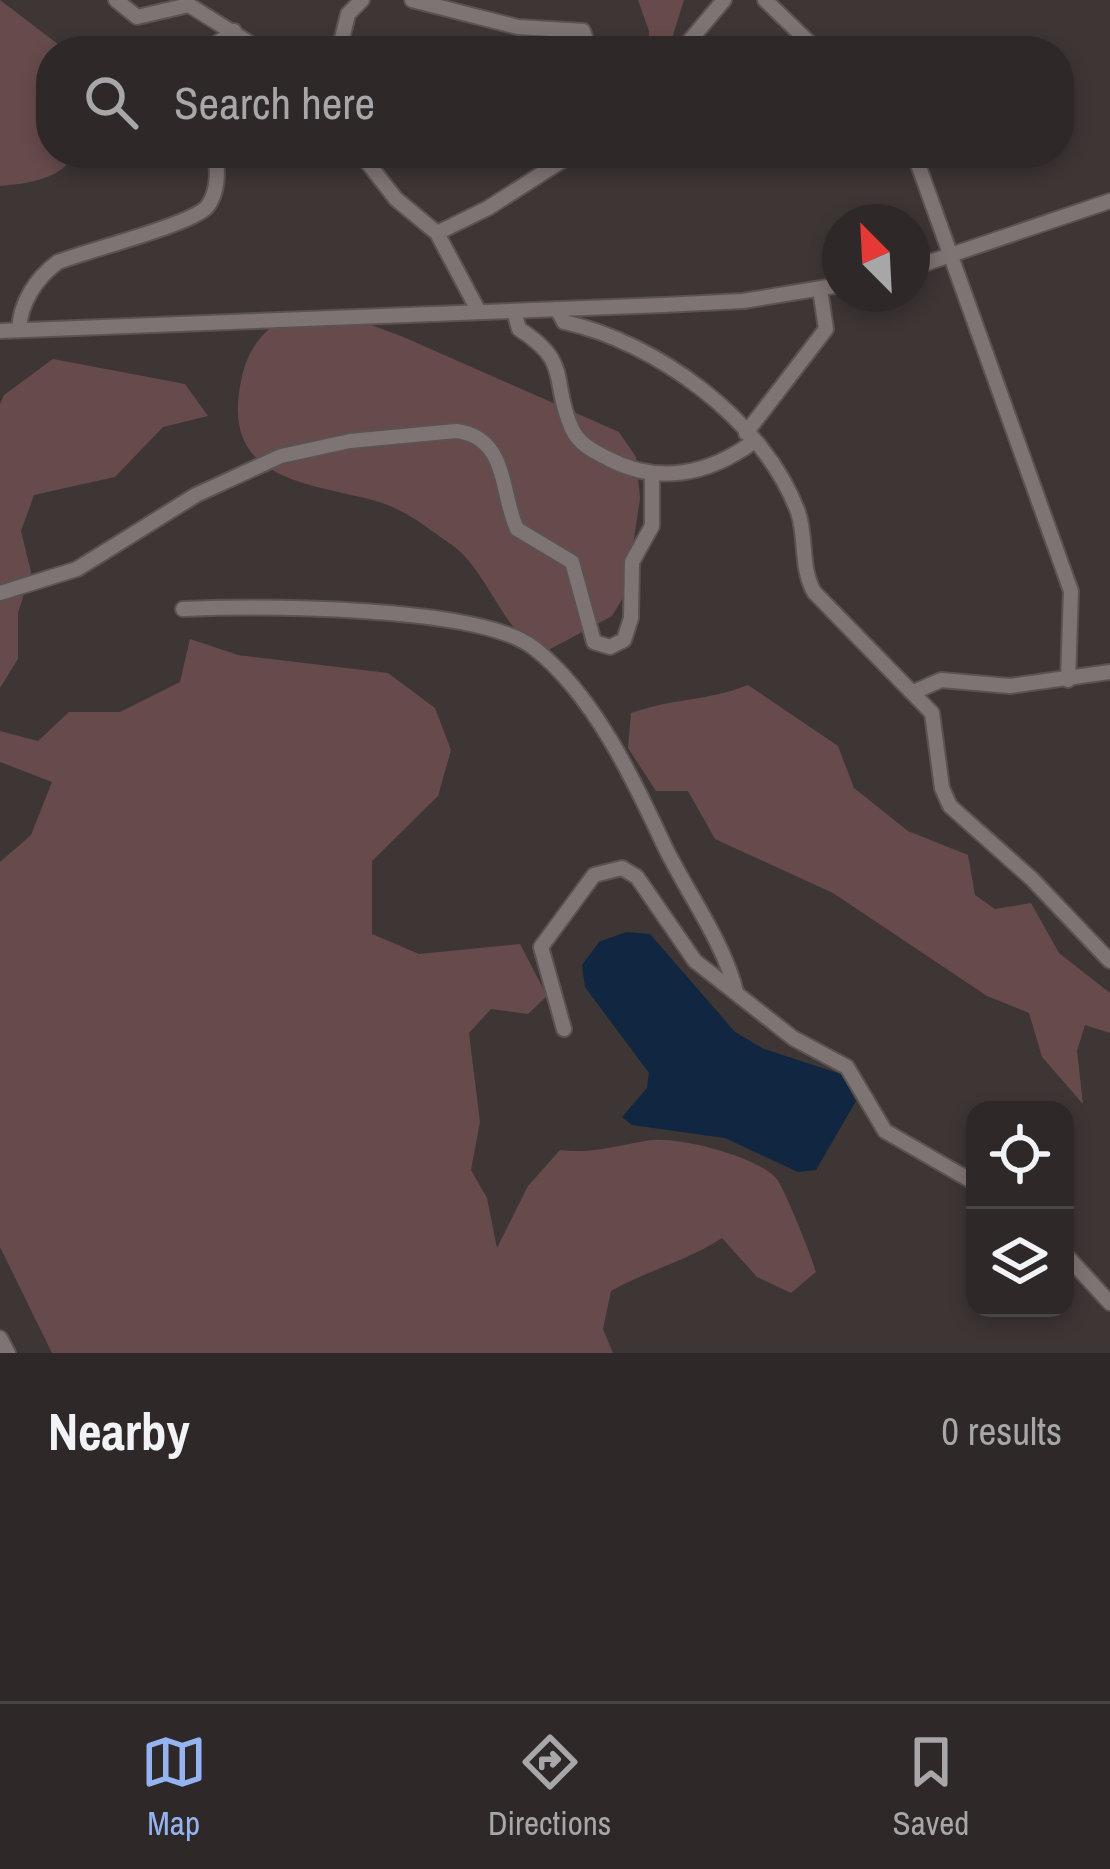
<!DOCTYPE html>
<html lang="en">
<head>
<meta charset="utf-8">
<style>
  :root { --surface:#2e2828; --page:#3a3434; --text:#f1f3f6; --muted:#a7a6a8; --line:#494445; --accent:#95b2f1 }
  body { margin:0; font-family:"Archivo Narrow",sans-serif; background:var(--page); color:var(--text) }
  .controls { position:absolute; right:36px; bottom:36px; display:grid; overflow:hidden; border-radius:24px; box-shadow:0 6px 18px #0003 }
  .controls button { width:108px; height:108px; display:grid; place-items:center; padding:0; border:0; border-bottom:3px solid var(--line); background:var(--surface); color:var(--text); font:60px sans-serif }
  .compass { position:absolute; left:822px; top:204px; width:108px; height:108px; border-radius:50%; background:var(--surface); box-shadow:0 6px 18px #0003; rotate:336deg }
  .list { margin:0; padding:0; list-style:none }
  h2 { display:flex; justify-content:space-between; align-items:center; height:156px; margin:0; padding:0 48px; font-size:51px }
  h2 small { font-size:39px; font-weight:400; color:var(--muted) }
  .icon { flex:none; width:66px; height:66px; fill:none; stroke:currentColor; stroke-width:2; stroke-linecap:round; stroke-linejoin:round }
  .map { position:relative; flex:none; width:1110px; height:1353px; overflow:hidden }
  .search { position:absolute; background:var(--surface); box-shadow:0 6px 18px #0003; left:36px; right:36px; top:36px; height:132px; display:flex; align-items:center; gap:30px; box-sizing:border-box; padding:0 42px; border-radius:48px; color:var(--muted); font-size:45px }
  .sheet { height:348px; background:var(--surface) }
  nav { display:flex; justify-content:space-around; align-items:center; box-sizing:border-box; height:168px; border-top:3px solid var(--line); background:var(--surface); font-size:33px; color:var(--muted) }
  nav a { display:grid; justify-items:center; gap:6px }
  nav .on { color:var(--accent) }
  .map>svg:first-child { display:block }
</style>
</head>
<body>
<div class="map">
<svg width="1110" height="1353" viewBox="0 0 1110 1353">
  <rect width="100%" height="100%" fill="#3e3535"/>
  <g fill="#674b4c">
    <path d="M 0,0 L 67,51 L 51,51 L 51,153 L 76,153 C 60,180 30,183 0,186 Z"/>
    <path d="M 638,0 L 684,0 L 668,51 L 648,51 L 649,31 Z"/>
    <path d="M 295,312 L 336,312 L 401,336 L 619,432 L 636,457 L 640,498 L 626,593 L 612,616 L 541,654 C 507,631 494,591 468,560 C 459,548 444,540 432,531 C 416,519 395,506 376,501 C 307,482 220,481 241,381 C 248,347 264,328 295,312 Z"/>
    <path d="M 53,359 L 185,384 L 208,416 L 163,427 L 115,477 L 34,495 L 21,531 L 31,572 L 18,613 L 18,659 L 0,688 L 0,404 L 4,395 Z"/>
    <path d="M 190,639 L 238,655 L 388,673 L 435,708 L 451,750 L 438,796 L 372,861 L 372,934 L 419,954 L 520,944 L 547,996 L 528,1014 L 491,1009 L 469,1033 L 480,1122 L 471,1170 L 487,1198 L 497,1248 L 528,1186 L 560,1150 C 598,1154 616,1145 652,1140 C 680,1137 756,1156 776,1178 C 784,1187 812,1257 816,1272 L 791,1293 L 757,1277 L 722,1238 C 687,1261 648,1270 611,1291 L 603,1329 L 613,1353 L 52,1353 L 0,1247 L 0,862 L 31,835 L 52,782 L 0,762 L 0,731 L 38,741 L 69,712 L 120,712 L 180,682 Z"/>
    <path d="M 748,685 L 838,746 L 854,788 L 908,831 L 968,855 L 975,895 L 995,909 L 1031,903 L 1059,953 L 1110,993 L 1110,1033 L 1085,1025 L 1077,1051 L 1083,1104 L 1042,1057 L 1029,1013 L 987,996 L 833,893 L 715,839 L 688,791 L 656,791 L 628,748 L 631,713 C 674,698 708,701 748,685 Z"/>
  </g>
  <path fill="#102641" d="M 626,932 L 650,934 L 735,1032 L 764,1049 L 841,1074 L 856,1101 L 816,1170 L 798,1172 L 725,1138 L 632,1125 L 622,1117 L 647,1088 L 649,1073 L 585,987 L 582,965 L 599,942 Z"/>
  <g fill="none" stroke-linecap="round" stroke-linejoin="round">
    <g stroke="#5b5252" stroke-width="18">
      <g id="minor">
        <path d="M 116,0 L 137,17 L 189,5 L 262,51"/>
        <path d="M 412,0 L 518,27 L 583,31 L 590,51"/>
        <path d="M 765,0 L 818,51"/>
        <path d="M 206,51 L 234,31"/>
        <path d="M 339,51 L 348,14 L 362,0"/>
        <path d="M 681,51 L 724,0"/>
        <path d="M 360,153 L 396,199 L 437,233 L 479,312"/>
        <path d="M 914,153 L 1071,591 L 1068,680"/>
        <path d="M 437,233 L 488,208 L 574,153"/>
        <path d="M 912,268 L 1110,201"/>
        <path d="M 557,309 L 564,322 C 656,342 764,420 798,512 C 807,539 800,566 814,592 L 932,713 L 942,788 L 950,806 L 1032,879 L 1110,961"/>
        <path d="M 514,311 L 519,329 C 573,363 550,381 572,429 C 579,444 593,451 607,458 C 657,485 708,475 753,442"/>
        <path d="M 19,330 C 20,303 36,278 58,262 C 88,250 190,225 207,207 C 218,193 219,169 214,153"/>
        <path d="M 0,331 L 663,305 L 743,301 L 840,285"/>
        <path d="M 746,433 L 826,329 L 820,289"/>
        <path d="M 0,593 L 77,569 L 196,495 L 281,456 L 350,441 L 456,431 C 508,437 500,492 517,529 L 572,562 L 594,642 L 610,647 L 624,640 L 631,618 L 632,562 L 652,526 L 652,476"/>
        <path d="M 183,609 C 257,606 479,605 534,648 C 593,694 633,778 664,845 C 686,891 724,942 736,992"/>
        <path d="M 914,692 L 941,680 L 1010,686 L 1110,672"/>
        <path d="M 564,1029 L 541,947 L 594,875 L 622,868 L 637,877 L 695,961 L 793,1038 L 847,1067 L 885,1131 L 975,1183"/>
        <path d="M 1065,1254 L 1110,1303"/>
        <path d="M 0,1338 L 8,1353"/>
      </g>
    </g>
    <use href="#minor" stroke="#7f7474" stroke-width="14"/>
  </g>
</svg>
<div class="controls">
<button><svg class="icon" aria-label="locate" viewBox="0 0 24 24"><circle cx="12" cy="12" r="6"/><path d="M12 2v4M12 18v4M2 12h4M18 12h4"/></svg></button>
<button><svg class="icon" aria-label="layers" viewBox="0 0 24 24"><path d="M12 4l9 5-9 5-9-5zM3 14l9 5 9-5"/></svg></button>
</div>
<svg class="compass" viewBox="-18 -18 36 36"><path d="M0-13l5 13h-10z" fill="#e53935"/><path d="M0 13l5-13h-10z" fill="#a7a6a8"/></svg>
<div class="search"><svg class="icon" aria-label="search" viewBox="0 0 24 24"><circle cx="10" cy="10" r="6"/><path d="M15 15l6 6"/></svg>Search here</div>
</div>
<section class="sheet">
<h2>Nearby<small>0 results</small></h2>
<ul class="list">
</ul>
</section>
<nav>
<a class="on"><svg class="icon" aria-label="map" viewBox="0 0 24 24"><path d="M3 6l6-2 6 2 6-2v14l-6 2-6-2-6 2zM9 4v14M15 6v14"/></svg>Map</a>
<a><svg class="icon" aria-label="directions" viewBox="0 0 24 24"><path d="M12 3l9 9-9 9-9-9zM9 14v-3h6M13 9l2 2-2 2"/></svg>Directions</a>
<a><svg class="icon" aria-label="saved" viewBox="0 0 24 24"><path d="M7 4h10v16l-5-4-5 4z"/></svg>Saved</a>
</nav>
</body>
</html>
